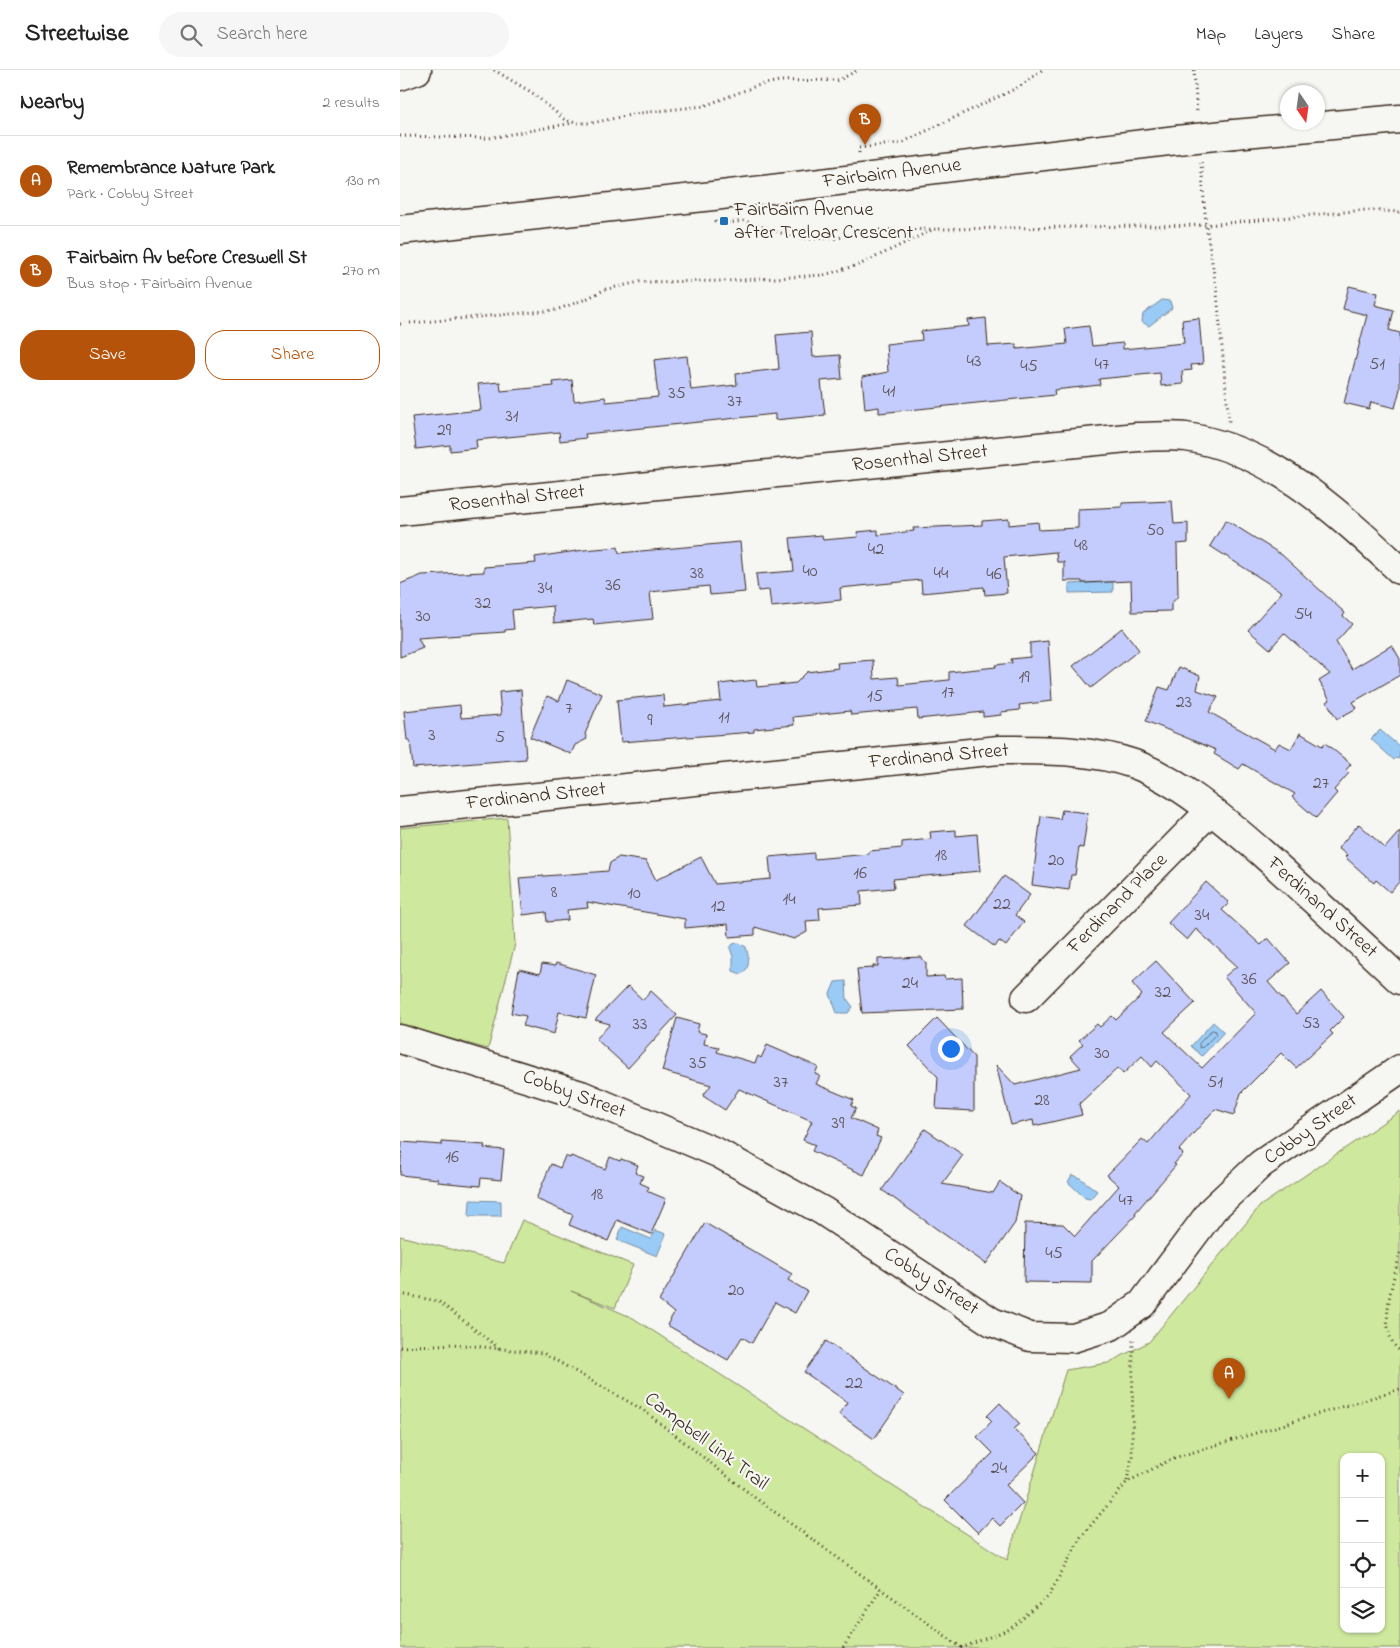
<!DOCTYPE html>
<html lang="en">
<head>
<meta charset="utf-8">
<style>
  :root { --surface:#fff; --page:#f6f6f6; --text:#222; --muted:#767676; --line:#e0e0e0; --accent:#b45309 }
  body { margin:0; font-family:"Indie Flower",sans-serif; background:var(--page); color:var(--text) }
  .controls { position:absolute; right:15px; bottom:15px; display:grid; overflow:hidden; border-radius:10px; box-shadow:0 1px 4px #0004 }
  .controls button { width:45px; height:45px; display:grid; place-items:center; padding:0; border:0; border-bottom:1px solid var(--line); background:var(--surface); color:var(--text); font:25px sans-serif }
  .compass { position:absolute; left:880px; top:15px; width:45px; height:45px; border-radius:50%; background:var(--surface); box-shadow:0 1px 4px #0004; rotate:167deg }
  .you { position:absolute; left:550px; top:978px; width:18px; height:18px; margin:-12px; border:4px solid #fff; border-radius:50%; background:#1a73e8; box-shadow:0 0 0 8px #1a73e833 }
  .badge { display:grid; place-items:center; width:32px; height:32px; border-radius:50%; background:var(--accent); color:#fff; font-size:16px; font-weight:700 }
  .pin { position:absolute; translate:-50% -41px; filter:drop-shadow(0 1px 2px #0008) }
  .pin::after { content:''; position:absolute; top:26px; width:18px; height:15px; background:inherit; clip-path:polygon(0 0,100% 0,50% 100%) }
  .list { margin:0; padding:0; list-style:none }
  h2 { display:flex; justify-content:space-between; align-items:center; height:65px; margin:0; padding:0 20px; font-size:21px }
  h2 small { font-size:16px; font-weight:400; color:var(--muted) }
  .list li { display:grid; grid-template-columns:32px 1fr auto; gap:15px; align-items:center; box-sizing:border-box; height:90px; padding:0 20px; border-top:1px solid var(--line) }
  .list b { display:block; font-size:19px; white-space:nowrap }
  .list p { margin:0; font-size:16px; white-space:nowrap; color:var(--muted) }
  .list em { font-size:16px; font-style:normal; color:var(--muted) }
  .actions { display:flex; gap:10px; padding:15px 20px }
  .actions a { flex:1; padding:11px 0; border:1px solid var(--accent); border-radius:20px; text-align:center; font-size:18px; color:var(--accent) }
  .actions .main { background:var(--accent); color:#fff }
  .icon { flex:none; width:28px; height:28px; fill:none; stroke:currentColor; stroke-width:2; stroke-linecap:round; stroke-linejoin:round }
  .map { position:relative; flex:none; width:1000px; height:1578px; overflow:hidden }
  header { display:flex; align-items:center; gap:30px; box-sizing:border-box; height:70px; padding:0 25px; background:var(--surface); border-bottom:1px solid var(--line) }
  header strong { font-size:24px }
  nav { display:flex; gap:28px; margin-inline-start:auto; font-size:18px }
  .search { width:350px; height:45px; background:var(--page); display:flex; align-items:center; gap:12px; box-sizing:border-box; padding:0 18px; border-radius:28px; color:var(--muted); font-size:19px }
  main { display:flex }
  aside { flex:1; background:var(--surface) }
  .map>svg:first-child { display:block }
</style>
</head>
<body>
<header>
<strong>Streetwise</strong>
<div class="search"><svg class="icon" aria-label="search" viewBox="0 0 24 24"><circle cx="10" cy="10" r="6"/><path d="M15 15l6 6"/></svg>Search here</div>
<nav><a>Map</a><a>Layers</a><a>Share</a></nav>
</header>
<main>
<aside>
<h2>Nearby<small>2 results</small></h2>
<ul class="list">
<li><span class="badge">A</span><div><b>Remembrance Nature Park</b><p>Park · Cobby Street</p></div><em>130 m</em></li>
<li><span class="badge">B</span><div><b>Fairbairn Av before Creswell St</b><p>Bus stop · Fairbairn Avenue</p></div><em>270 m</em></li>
</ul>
<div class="actions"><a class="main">Save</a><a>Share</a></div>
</aside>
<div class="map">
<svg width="1000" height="1578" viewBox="0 0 1000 1578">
  <rect width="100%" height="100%" fill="#f6f6f2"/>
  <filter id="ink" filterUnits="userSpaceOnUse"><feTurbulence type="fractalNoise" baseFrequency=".02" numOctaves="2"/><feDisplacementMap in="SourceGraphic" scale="10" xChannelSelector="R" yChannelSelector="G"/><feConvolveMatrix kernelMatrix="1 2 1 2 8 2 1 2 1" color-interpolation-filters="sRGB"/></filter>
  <g filter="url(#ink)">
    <g fill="#cee89e" stroke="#84895e" fill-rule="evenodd">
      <path d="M 107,748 L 115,874 L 88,979 L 0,955 L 0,758 Z"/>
      <path d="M 1000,1041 L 1000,1578 L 0,1578 L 0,1166 L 104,1193 L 122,1150 L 233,1195 L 215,1238 L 171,1221 L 233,1248 L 607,1490 L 666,1300 L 708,1293 L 749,1272 L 860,1136 ZM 944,1387 L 981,1387 L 981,1559 L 944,1559 Z"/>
    </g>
    <g fill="#9acbf6" stroke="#748ba0">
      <path d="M 762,230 L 770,231 L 772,238 L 749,256 L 742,252 L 743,244 Z"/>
      <path d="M 713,512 L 713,522 L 669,523 L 669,514 Z"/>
      <path d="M 980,660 L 1000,677 L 999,689 L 996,688 L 994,690 L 971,669 Z"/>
      <path d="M 339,873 L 346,877 C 349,887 351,899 341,904 L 333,901 L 333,887 L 330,878 L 333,874 Z"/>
      <path d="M 446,911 L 447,929 L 453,937 L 448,943 L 437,943 L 430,924 L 435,912 Z"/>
      <path d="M 813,952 L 824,962 L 802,986 L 791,976 Z"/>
      <path d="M 672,1105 L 680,1108 L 697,1121 L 690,1129 L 685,1128 L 668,1112 Z"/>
      <path d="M 70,1130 L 101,1131 L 101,1146 L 69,1146 Z"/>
      <path d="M 222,1157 L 251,1169 L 255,1160 L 266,1164 L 257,1186 L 217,1170 Z"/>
    </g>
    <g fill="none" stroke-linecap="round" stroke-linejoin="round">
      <path stroke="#616a74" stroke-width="1" d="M 812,960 L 816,961 L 816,964 L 803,977 L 800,978 L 799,974 Z"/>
    </g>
    <g fill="#c4ccfd" stroke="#3b2a1e">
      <path d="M 949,216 L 978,223 L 975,235 L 994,240 L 989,260 L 1000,263 L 1000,319 L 995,338 L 971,332 L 969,339 L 944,333 L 967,245 L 943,239 Z"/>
      <path d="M 586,248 L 588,276 L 616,274 L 617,279 L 667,274 L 665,259 L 689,256 L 692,276 L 723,273 L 723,279 L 784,273 L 782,250 L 799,248 L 803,294 L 791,295 L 792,300 L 782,301 L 783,314 L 761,316 L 760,303 L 699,309 L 700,315 L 654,320 L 655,325 L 479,343 L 479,337 L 465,339 L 462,307 L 488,302 L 486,274 L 522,270 L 521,261 L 569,256 L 568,250 Z"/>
      <path d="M 411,262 L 413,287 L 440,285 L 442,309 L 421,311 L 425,345 L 375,350 L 375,344 L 185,364 L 186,368 L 160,371 L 159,362 L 76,370 L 77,378 L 50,381 L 50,375 L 16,379 L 12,347 L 81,340 L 78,314 L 100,312 L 101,321 L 154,316 L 153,312 L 172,310 L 174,331 L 205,327 L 206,332 L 258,327 L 254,290 L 287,286 L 291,320 L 337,315 L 336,304 L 379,299 L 376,265 Z"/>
      <path d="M 772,431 L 774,454 L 788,453 L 788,473 L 777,474 L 778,526 L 771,534 L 771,541 L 732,542 L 731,511 L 682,513 L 682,511 L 664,511 L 664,492 L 657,492 L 656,482 L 604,487 L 607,523 L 585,525 L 584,517 L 522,523 L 521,510 L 440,518 L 441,530 L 371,537 L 369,520 L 358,521 L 356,504 L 394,501 L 390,468 L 422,465 L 423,470 L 458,467 L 457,462 L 478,460 L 478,465 L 514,461 L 513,458 L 582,455 L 582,451 L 609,449 L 609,455 L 638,452 L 639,460 L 678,458 L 678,439 L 722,437 L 722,433 Z"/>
      <path d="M 826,450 L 882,485 L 945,543 L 943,546 L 952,554 L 936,572 L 952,599 L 992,575 L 1000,589 L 1000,605 L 953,632 L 957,638 L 937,649 L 927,632 L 930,630 L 919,611 L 930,604 L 884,563 L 870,579 L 848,560 L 882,522 L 810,476 Z"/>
      <path d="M 340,472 L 345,522 L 310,525 L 309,516 L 250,522 L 253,549 L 194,555 L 193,549 L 154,553 L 153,536 L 112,540 L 114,559 L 105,560 L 105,562 L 18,568 L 23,578 L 0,587 L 0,514 L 22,505 L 84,502 L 84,497 L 136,493 L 135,487 L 184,480 L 218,477 L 219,483 Z"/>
      <path d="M 722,558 L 739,580 L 691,618 L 673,596 Z"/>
      <path d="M 648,571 L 652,631 L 619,635 L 620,640 L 601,642 L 601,645 L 583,647 L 583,642 L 518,649 L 517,639 L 451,645 L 450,641 L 393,647 L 394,655 L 354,659 L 354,662 L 221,672 L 217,630 L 263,625 L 264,637 L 321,631 L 319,614 L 356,610 L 357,617 L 396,613 L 407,602 L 438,598 L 437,593 L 473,590 L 474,609 L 498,607 L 499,615 L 549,610 L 549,602 L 596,597 L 595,595 L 612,593 L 611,589 L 630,587 L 630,573 Z"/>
      <path d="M 779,597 L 800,606 L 797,620 L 818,627 L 809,642 L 875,679 L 879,673 L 891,679 L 900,663 L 922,676 L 925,673 L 951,694 L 946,700 L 949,703 L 934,720 L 937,723 L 916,748 L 892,727 L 895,724 L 843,694 L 839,699 L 814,684 L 816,680 L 746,651 L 759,617 L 769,620 Z"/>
      <path d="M 167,610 L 202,624 L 185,664 L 187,669 L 175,675 L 171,684 L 130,667 L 147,626 L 159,631 Z"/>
      <path d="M 121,620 L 126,689 L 13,698 L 10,670 L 7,670 L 4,641 L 60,635 L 61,648 L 101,645 L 99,622 Z"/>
      <path d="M 662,740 L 688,743 L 683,778 L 679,777 L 675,805 L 671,805 L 669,820 L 632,815 L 641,746 L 660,749 Z"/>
      <path d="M 959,754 L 985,778 L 1000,761 L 1000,811 L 990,822 L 976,810 L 974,813 L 945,787 L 947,785 L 938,778 Z"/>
      <path d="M 556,760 L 556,766 L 577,764 L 580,801 L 493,809 L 494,818 L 461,821 L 462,835 L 419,838 L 420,850 L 406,851 L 407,862 L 394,869 L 355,857 L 355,865 L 329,867 L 328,854 L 285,858 L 285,849 L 187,832 L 188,838 L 167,840 L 168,850 L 147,852 L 146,842 L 123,845 L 119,808 L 208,801 L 210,793 L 219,787 L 246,791 L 256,810 L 301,787 L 315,814 L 371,809 L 369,787 L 414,783 L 414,789 L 469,784 L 469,781 L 502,778 L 502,772 L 531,769 L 530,762 Z"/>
      <path d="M 604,806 L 630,825 L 615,845 L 624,852 L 606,876 L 599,871 L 595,877 L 567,856 Z"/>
      <path d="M 806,812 L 829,833 L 822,840 L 861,875 L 868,868 L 890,893 L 868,912 L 896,944 L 921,921 L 944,947 L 930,961 L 933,964 L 896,998 L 881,983 L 841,1023 L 834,1045 L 815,1039 L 779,1080 L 783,1084 L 774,1094 L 776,1095 L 735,1143 L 736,1145 L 692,1191 L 692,1213 L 624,1212 L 625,1153 L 663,1154 L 675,1166 L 719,1116 L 707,1105 L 742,1069 L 748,1074 L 791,1024 L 757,991 L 752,997 L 742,986 L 723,1004 L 718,998 L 679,1034 L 682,1045 L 634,1056 L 633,1050 L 611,1055 L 596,995 L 615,1015 L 681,998 L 670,986 L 683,974 L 679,970 L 697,954 L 700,957 L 712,946 L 716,950 L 742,925 L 732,913 L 756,891 L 795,933 L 764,962 L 802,998 L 856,943 L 824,907 L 837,896 L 796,859 L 787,870 L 768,853 Z"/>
      <path d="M 521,887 L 526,893 L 526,907 L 544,906 L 545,909 L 562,908 L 563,939 L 462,943 L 457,899 L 473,898 L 473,896 L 478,896 L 478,889 Z"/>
      <path d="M 156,893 L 196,905 L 186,948 L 159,942 L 154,964 L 123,956 L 126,946 L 111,943 L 119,899 L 140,904 L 142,894 L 155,896 Z"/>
      <path d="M 228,916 L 243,930 L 251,921 L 277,945 L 228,998 L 196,969 L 210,954 L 195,950 Z"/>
      <path d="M 277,948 L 299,954 L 297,962 L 306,964 L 304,974 L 319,977 L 317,982 L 355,993 L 358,986 L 361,988 L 367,975 L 418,997 L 415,1004 L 420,1006 L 416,1014 L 454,1030 L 451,1036 L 456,1038 L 451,1048 L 478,1060 L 476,1066 L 481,1068 L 464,1105 L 412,1081 L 415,1075 L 403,1070 L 412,1051 L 339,1019 L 325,1040 L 303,1026 L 311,1015 L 262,1001 Z"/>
      <path d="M 537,948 L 574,987 L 574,1041 L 536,1039 L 538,1007 L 509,976 Z"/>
      <path d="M 525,1059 L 563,1085 L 542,1114 L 593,1123 L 600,1112 L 620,1126 L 615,1153 L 586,1194 L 482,1120 Z"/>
      <path d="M 2,1072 L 42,1075 L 42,1072 L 85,1075 L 84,1078 L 104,1080 L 101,1110 L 81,1108 L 80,1116 L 38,1112 L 38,1109 L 0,1105 Z"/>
      <path d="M 165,1086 L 170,1088 L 171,1086 L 205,1099 L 210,1087 L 220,1091 L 221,1089 L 238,1095 L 235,1103 L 243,1106 L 240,1113 L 249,1117 L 247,1121 L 266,1129 L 251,1164 L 217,1150 L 208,1171 L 169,1155 L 173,1145 L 136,1129 L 151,1094 L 160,1098 Z"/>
      <path d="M 305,1153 L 392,1204 L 388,1210 L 407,1221 L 395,1243 L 375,1232 L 352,1273 L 342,1267 L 328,1290 L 267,1255 L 274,1243 L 259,1231 Z"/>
      <path d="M 426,1271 L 504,1325 L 474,1369 L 439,1344 L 447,1332 L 404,1302 Z"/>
      <path d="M 600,1333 L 620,1354 L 614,1359 L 639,1383 L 606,1415 L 623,1433 L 600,1456 L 592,1448 L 578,1463 L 545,1430 L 593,1383 L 577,1367 L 592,1351 L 587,1346 Z"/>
    </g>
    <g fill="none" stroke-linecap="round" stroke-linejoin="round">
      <g stroke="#3b2a1e" stroke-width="31">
        <g id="minor">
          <path d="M 0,6 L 17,0"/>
          <path d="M 0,441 L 737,367 C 753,367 771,365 786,367 C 873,380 938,443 1000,500"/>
          <path d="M 0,741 L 599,680 C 644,680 691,679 734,694 C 780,711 825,751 861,782 C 908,824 954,867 1000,910"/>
          <path d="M 626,928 L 811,740"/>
          <path d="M 0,969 L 181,1025 L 318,1083 L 423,1141 L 592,1252 L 630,1267 L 673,1268 L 711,1256 L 742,1234 L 813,1139 L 861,1094 L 1000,999"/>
        </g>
      </g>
      <g stroke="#3b2a1e" stroke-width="31">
        <g id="secondary">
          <path d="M 834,64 L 1000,49"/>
          <path d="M 0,160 L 313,126 L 777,70"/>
        </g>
      </g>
      <g stroke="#3b2a1e" stroke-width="3" stroke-dasharray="1 4" stroke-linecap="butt">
        <path d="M 94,0 L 131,22 L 164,49 L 175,53 L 192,53 L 240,43 L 304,36 L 356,16 L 379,11 L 439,10 L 458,0"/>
        <path d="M 794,0 L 797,44"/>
        <path d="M 0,66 L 89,68 L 173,53"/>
        <path d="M 459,83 L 459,78 L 501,73 L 619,17 L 642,0"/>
        <path d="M 801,92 L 806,155 L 817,223 L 829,352"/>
        <path d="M 315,151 L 316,154 L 345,151 L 393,167 L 409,169 L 437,168 L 480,160 L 806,155 L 965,140 L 1000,142"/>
        <path d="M 0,254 L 156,240 L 186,229 L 206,219 L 240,212 L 327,211 L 424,205 L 461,194 L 532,160"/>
        <path d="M 1000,1183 C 994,1210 975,1261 1000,1281"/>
        <path d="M 0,1224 L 38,1231 L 100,1279"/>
        <path d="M 0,1277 L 53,1274 L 143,1283 L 243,1340 L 354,1427 L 562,1578"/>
        <path d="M 727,1411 L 732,1386 L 733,1270"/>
        <path d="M 443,1578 L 481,1519"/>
        <path d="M 561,1578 L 610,1559 L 648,1527 L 681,1467 L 727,1412 L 774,1388 L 1000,1319"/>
      </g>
      <use href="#minor" stroke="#f6f6f2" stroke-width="28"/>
      <use href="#secondary" stroke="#f6f6f2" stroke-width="28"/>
      <g stroke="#3b2a1e" stroke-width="31" stroke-linecap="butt">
        <path id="secondary-bridge" d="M 777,70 L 834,64"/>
      </g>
      <use href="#secondary-bridge" stroke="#f6f6f2" stroke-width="28"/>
    </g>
  </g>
  <rect fill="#1f6fb2" stroke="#f6f6f2" stroke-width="2" x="319" y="146" width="10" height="10" rx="2.5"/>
  <g text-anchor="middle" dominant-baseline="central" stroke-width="4.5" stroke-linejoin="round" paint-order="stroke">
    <g font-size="18" fill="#5d5256">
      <text x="574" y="292">43</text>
      <text x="702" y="295">47</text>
      <text x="977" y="295">51</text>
      <text x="629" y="297">45</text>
      <text x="489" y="322">41</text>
      <text x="277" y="324">35</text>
      <text x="335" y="332">37</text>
      <text x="112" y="347">31</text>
      <text x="44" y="361">29</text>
      <text x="755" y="461">50</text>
      <text x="681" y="476">48</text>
      <text x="476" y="480">42</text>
      <text x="410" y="502">40</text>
      <text x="297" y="504">38</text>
      <text x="541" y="504">44</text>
      <text x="594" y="505">46</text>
      <text x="213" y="516">36</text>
      <text x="145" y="519">34</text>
      <text x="83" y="534">32</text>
      <text x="903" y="545">54</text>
      <text x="23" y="547">30</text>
      <text x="624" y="608">19</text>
      <text x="548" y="623">17</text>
      <text x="475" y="627">15</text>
      <text x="784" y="633">23</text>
      <text x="169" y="639">7</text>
      <text x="324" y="648">11</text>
      <text x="250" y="651">9</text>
      <text x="32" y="666">3</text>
      <text x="100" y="668">5</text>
      <text x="921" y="714">27</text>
      <text x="541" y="786">18</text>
      <text x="656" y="791">20</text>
      <text x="460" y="804">16</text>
      <text x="154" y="823">8</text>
      <text x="234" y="824">10</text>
      <text x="389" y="830">14</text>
      <text x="602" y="835">22</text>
      <text x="318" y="837">12</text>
      <text x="802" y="846">34</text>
      <text x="849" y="910">36</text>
      <text x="510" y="914">24</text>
      <text x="763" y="923">32</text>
      <text x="911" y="954">53</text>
      <text x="240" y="955">33</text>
      <text x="702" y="984">30</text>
      <text x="298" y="994">35</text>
      <text x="381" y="1013">37</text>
      <text x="815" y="1013">51</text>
      <text x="642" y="1031">28</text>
      <text x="438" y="1054">39</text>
      <text x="52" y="1088">16</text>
      <text x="197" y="1125">18</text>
      <text x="726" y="1131">47</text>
      <text x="654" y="1184">45</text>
      <text x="336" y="1221">20</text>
      <text x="454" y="1314">22</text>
      <text x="599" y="1399">24</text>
    </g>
    <g font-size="20" fill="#3b2a1e" stroke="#f6f6f2">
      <text transform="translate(492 104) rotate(-7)">Fairbairn Avenue</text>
      <text transform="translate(520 389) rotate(-6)">Rosenthal Street</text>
      <text transform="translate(117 429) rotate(-6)">Rosenthal Street</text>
      <text transform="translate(539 687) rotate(-5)">Ferdinand Street</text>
      <text transform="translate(136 727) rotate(-6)">Ferdinand Street</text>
      <text transform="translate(718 834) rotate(-45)">Ferdinand Place</text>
      <text transform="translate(922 838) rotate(42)">Ferdinand Street</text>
      <text transform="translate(174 1025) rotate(20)">Cobby Street</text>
      <text transform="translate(911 1060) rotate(-35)">Cobby Street</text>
      <text transform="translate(531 1212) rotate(33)">Cobby Street</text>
      <text transform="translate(306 1372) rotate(37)">Campbell Link Trail</text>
    </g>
    <g font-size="20" fill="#3b2a1e" stroke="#f6f6f2" text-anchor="start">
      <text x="334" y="140">Fairbairn Avenue<tspan x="334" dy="23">after Treloar Crescent</tspan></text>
    </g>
  </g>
</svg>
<div class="controls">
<button>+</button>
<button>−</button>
<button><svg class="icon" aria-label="locate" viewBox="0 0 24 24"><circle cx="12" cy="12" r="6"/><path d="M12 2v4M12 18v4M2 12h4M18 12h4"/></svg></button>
<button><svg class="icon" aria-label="layers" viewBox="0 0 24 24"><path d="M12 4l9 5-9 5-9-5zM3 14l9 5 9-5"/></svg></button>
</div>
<svg class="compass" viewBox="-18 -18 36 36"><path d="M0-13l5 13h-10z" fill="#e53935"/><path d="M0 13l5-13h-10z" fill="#767676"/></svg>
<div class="you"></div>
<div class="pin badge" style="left:829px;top:1329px">A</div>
<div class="pin badge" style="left:465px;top:75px">B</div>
</div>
</main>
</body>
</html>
